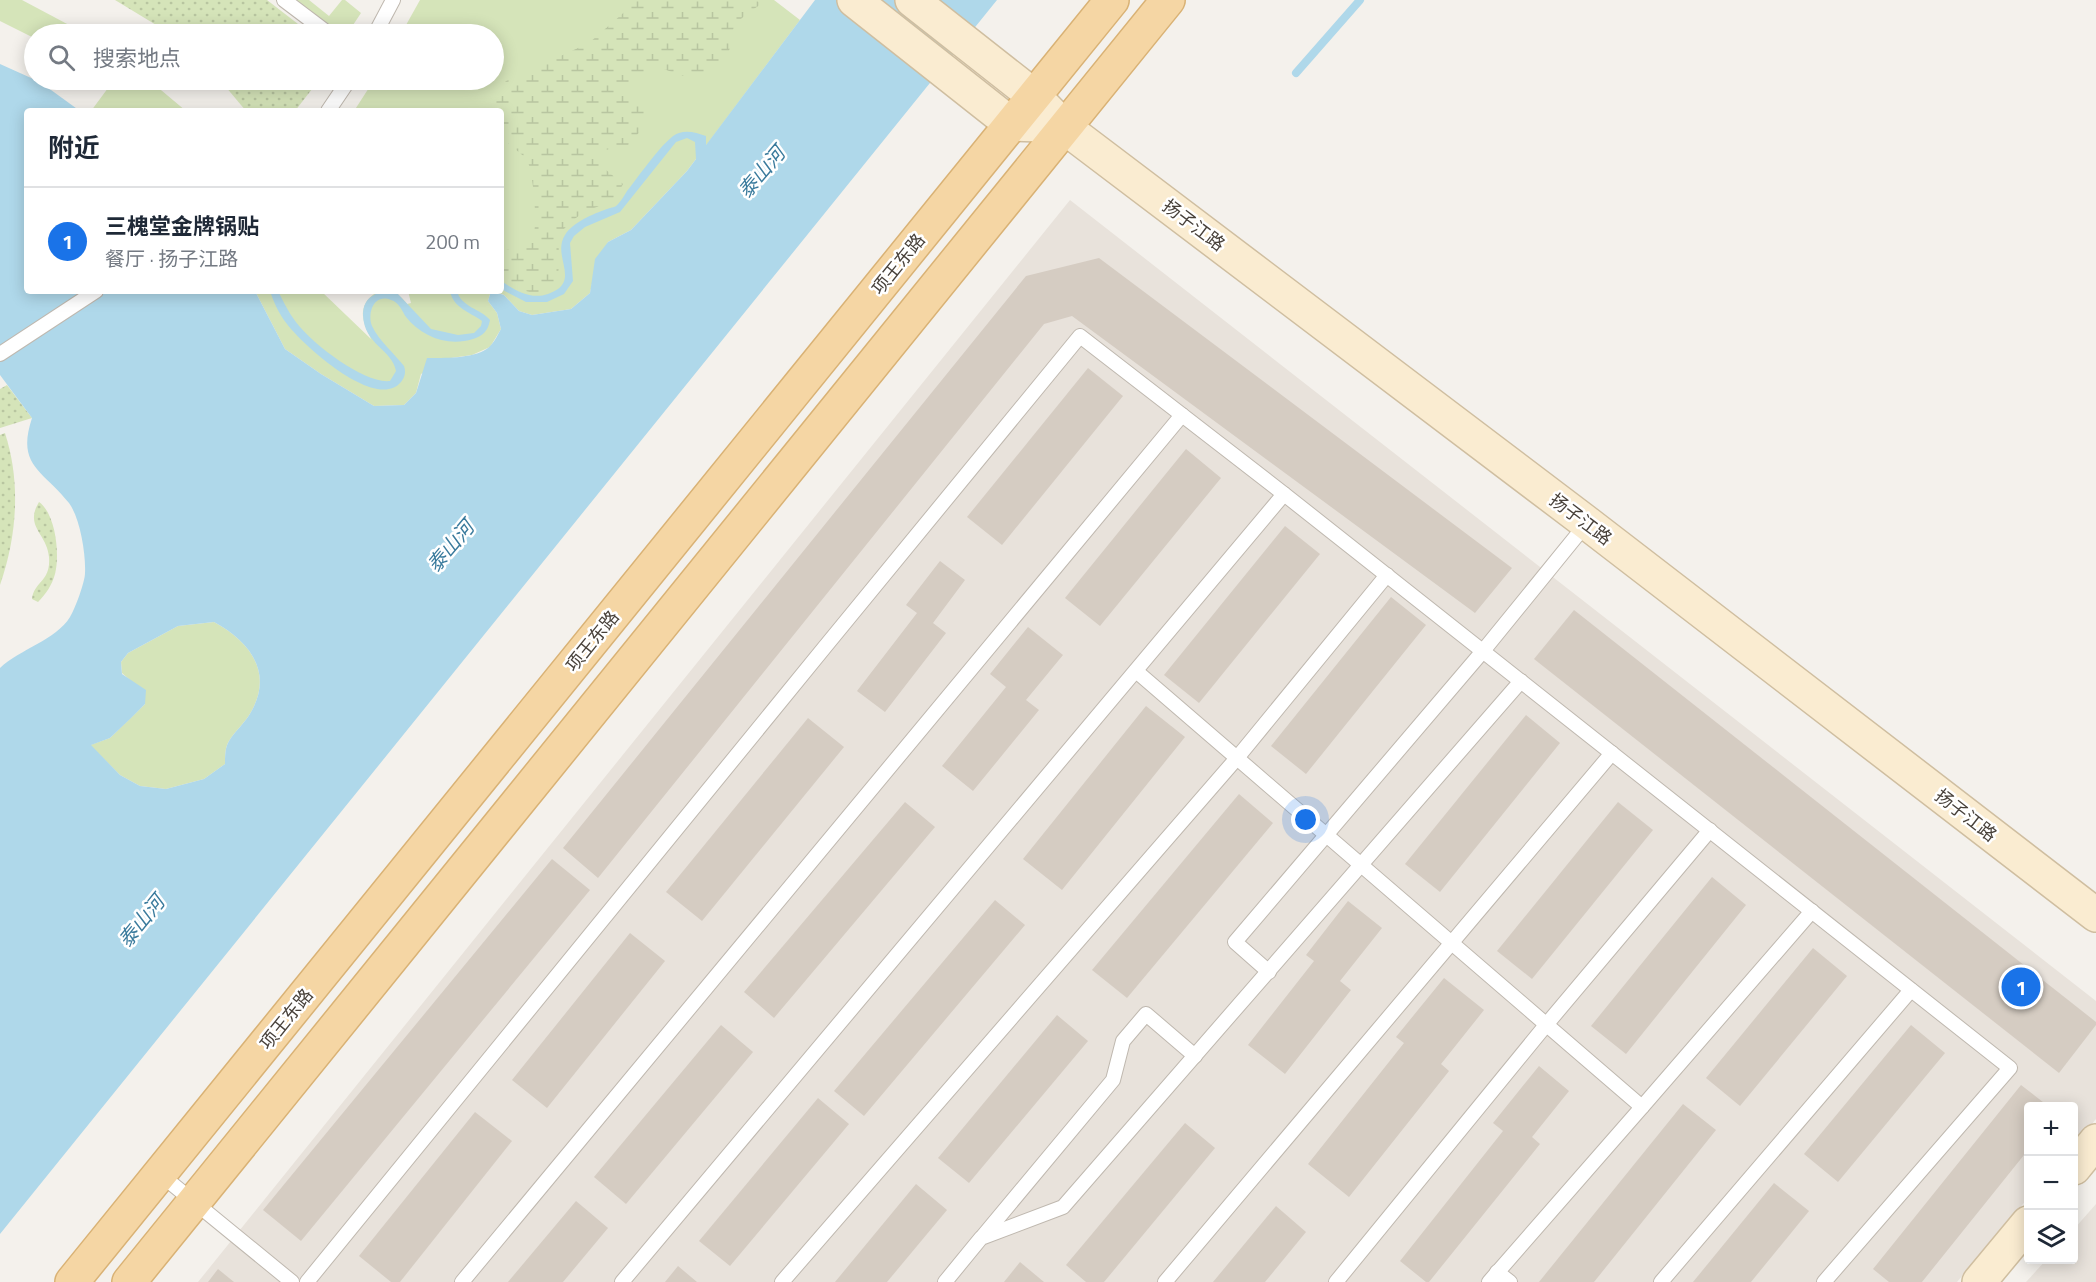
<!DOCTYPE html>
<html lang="zh">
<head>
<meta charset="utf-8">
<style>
  :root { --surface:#fff; --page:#f6f6f7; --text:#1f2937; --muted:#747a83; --line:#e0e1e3; --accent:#1a73e8 }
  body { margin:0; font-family:"Titillium Web","Noto Sans SC",sans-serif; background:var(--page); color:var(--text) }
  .controls { position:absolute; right:18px; bottom:18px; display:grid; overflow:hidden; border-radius:6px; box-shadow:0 3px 15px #0003 }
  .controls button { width:54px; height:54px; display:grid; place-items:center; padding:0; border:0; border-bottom:2px solid var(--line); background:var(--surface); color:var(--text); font:30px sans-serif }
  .you { position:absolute; left:1306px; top:820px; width:21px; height:21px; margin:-15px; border:4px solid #fff; border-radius:50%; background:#1a73e8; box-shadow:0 0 0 9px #1a73e833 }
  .badge { display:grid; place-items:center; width:39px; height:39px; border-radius:50%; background:var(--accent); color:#fff; font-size:20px; font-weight:700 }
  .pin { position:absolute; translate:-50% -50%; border:3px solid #fff; box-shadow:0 2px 6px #0006 }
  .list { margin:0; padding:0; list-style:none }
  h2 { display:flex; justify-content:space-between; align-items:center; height:78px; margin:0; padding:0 24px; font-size:26px }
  h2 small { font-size:20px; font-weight:400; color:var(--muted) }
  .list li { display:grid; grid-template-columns:39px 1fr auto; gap:18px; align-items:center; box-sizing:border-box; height:108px; padding:0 24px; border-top:2px solid var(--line) }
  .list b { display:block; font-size:22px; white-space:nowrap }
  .list p { margin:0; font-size:20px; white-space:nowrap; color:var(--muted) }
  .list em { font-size:20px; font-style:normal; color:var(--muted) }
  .icon { flex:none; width:33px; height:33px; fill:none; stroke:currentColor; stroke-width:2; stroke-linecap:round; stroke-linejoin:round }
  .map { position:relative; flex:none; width:2096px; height:1282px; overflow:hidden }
  .search { position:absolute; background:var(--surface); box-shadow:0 3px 15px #0003; left:24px; top:24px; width:480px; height:66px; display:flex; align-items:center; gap:15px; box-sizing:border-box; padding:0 21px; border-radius:33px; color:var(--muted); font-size:22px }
  .panel { position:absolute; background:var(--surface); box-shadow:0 3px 15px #0003; left:24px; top:108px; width:480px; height:186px; border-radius:6px }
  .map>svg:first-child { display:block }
</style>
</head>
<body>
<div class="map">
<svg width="2096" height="1282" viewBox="0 0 2096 1282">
  <defs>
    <pattern id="wetland-marsh" width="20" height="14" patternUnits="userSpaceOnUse" patternTransform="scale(1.5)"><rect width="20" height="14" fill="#d5e4b9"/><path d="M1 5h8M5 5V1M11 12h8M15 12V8" fill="none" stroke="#b8c5a0"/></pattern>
    <pattern id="garden-dots" width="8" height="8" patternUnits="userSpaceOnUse" patternTransform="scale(1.5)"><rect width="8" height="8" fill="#d5e4b9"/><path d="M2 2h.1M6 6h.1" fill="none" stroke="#b8c5a0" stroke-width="1.8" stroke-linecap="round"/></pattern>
  </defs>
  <rect width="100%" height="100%" fill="#f4f1ec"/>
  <g fill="#e8e2db">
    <path d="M 1070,200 L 2096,1001 L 2096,1119 L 2074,1146 L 2074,1106 L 2028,1106 L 2028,1198 L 1957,1282 L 198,1282 Z"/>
    <path d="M 2096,1204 L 2096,1282 L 2026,1282 L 2046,1260 L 2074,1260 L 2074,1229 Z"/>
  </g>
  <g fill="#d5e4b9">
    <path d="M 0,0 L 22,0 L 86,34 L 34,34 L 34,38 L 0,21 Z"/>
    <path d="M 296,0 L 309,0 L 329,16 L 342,0 L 345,0 L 361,13 L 347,34 L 342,34 Z"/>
    <path d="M 420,0 L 774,0 L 800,20 L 687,171 L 631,230 L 608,242 L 593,279 L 590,293 L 571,309 L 532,315 L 519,311 L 504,295 L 495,291 L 501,291 L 501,111 L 354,111 L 374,80 L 494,80 L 494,34 L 401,34 Z"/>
    <path d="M 110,80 L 149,80 L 186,111 L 100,111 L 96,109 L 91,111 L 111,84 L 108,82 Z"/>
    <path d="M 255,291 L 321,291 L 371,339 C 368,332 364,325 363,316 C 362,301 376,287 392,291 C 398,293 403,299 407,304 L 411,303 L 408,291 L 491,291 L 488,301 L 497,313 L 501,329 L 490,347 L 472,355 L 451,358 L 421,374 L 416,393 L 404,405 L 374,406 L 321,374 L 285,349 Z"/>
    <path d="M 214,622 C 249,641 274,672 251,712 C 245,723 235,731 229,741 C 225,747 225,757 225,764 L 204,779 L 166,789 L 140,786 L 120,775 L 90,745 L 110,738 L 145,704 L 131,681 L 122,673 L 121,662 L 128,653 L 178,626 Z"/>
  </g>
  <path fill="url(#wetland-marsh)" d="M 633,0 L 756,0 L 761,4 C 754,9 744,15 738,22 C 730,31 733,37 730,48 C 725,62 703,77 688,76 C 679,76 670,71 661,68 L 624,89 C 629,92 636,95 640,100 C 653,117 638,137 625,148 L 590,151 L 600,165 L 623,184 C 613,204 605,203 587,211 C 575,217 566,226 558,236 C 559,258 566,304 526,291 C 518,288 509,282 501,278 L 501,251 C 510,249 526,247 532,239 C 539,229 533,170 527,160 C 525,156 507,143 502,138 L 501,111 L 493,111 L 492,102 L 496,92 L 506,81 L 589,43 L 629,8 Z"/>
  <g fill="url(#garden-dots)">
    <path d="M 115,0 L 267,0 L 311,34 L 171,34 Z"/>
    <path d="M 220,80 L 319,80 L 295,111 L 246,111 Z"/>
    <path d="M 7,385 L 32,418 L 0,428 L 0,389 Z"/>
    <path d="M 5,433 C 21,483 17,536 0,585 L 0,435 Z"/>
    <path d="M 39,502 C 56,514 60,555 55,574 C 52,585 46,594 38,602 L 32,599 C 34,581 51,582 49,557 C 47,533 24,527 39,502 Z"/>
  </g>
  <g fill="#afd8ea" fill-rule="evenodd">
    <path d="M 815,0 L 997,0 L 0,1234 L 0,668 C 20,649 56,640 70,617 C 75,609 85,582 85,573 C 86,554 80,518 69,503 C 43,470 16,466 32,418 L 0,375 L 0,64 L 40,82 L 80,111 L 27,111 L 27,291 L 255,291 L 285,349 L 321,374 L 374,406 L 404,405 L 416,393 L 427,358 C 443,358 480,359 491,345 C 495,341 498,334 501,329 L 497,313 L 488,301 L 491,291 L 504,295 L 519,311 L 532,315 L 571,309 L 590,293 L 595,259 L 608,242 L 631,230 L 687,171 L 696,159 L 695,142 L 687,138 L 676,142 L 620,212 L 585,227 L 574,236 L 570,243 L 573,281 L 564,294 L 547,302 L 526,302 L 501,289 L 501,281 C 515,290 530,300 548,294 C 583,282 551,257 565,235 C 573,222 593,214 607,209 C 609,208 615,207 616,206 C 620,203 624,196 627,191 C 637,179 666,136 679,133 C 688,130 697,133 706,136 L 706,145 ZM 214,622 C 249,641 274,672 251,712 C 245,723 235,731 229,741 C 225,747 225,757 225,764 L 204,779 L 166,789 L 140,786 L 120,775 L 91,745 L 110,738 L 130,719 L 145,704 L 146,690 L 122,674 L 121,662 L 128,653 L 178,626 Z"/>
    <path d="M 270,291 L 278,291 C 284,303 291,317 300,327 C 316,346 365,384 390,381 L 396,371 C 392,349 364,345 363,315 C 363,306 366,299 374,295 C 381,290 389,290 397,293 L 431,329 L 458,335 L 474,333 L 481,326 L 482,321 C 470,312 453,308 450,291 L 457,291 C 461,307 481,309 490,320 C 488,331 483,336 473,339 C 448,347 422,337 406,317 C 402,311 399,302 391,300 C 374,293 367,313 372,326 C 379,341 394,353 404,366 C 406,372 405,377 401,382 C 376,412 302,344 287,324 C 279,314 274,303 270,291 Z"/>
  </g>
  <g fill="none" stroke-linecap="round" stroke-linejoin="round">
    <path stroke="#afd8ea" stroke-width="8" d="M 1296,73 L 1360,0"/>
  </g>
  <g fill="#d5ccc2">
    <path d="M 1099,258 L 1512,568 L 1475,613 L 1072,316 L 1044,324 L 598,878 L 563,848 L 1026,276 Z"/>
    <path d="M 1088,368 L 1123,396 L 1002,545 L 967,517 Z"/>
    <path d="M 1186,449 L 1221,478 L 1100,626 L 1065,598 Z"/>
    <path d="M 1285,526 L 1320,554 L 1199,703 L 1164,675 Z"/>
    <path d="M 940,561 L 965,580 L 933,623 L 946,633 L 885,712 L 857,691 L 917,613 L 906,605 Z"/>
    <path d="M 1391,597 L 1426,625 L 1306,774 L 1271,746 Z"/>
    <path d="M 1574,610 L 2096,1022 L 2096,1025 L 2059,1073 L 1534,659 Z"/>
    <path d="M 1028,627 L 1063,655 L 1026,700 L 1039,710 L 973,791 L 942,766 L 1006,687 L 990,674 Z"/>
    <path d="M 1146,706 L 1185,737 L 1062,890 L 1023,859 Z"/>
    <path d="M 1526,715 L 1560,743 L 1440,892 L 1405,864 Z"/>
    <path d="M 808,718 L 844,747 L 702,921 L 666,892 Z"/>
    <path d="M 1239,794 L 1273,823 L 1127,998 L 1092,970 Z"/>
    <path d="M 905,802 L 935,827 L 774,1018 L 744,992 Z"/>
    <path d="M 1618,802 L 1653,830 L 1532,979 L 1497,951 Z"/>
    <path d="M 552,859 L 590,890 L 301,1241 L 263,1210 Z"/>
    <path d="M 1712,877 L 1746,905 L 1626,1054 L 1591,1026 Z"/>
    <path d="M 995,900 L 1025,925 L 864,1116 L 834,1091 Z"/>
    <path d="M 1348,901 L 1382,928 L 1340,981 L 1351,990 L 1285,1074 L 1248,1045 L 1314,961 L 1306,955 Z"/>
    <path d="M 630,933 L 665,961 L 547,1108 L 512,1080 Z"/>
    <path d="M 1813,948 L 1847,976 L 1740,1106 L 1706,1078 Z"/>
    <path d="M 1444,978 L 1484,1010 L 1441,1064 L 1449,1071 L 1349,1197 L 1308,1164 L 1404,1043 L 1396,1037 Z"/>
    <path d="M 1057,1015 L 1088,1041 L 969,1183 L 938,1158 Z"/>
    <path d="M 721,1025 L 753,1052 L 626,1204 L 594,1177 Z"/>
    <path d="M 1911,1025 L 1945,1053 L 1838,1182 L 1804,1154 Z"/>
    <path d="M 1539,1066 L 1569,1091 L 1532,1137 L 1540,1144 L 1429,1282 L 1426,1282 L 1400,1261 L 1503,1131 L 1493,1123 Z"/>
    <path d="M 2021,1085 L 2048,1106 L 2028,1106 L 2028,1150 L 1922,1282 L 1889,1282 L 1873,1269 Z"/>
    <path d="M 818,1098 L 849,1124 L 730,1266 L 699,1241 Z"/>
    <path d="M 1683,1104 L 1716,1130 L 1594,1282 L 1539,1282 Z"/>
    <path d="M 475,1112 L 512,1141 L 400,1282 L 391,1282 L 359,1256 Z"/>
    <path d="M 1185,1123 L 1215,1148 L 1104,1282 L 1086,1282 L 1066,1265 Z"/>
    <path d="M 1774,1183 L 1809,1211 L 1751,1282 L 1693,1282 Z"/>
    <path d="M 916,1184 L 947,1210 L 887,1282 L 835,1282 Z"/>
    <path d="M 576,1201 L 608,1228 L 563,1282 L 508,1282 Z"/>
    <path d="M 1276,1206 L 1306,1232 L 1265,1282 L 1213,1282 Z"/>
    <path d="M 1020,1262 L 1044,1282 L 1004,1282 Z"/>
    <path d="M 678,1266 L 697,1282 L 665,1282 Z"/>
    <path d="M 218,1269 L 234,1282 L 208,1282 Z"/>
  </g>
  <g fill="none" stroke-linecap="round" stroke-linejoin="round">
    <g stroke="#bfb8af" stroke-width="16">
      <g id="lane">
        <path d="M 284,0 L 329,34"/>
        <path d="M 375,34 L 393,0"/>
        <path d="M 328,111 L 349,80"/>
        <path d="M 0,354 L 96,291"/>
        <path d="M 1136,671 L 1642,1107 L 1489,1282"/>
        <path d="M 1269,972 L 1235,942 L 1483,651 L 1587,523"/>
        <path d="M 1642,1107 L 1812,911"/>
        <path d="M 160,1174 L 292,1282"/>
        <path d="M 983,1236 L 1113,1080 L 1123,1041 L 1146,1014 L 1195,1056"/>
        <path d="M 1497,1272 L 1510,1282"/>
        <path d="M 307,1282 L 824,648 L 1080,336 L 1284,494 L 2010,1068 L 1824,1282"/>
        <path d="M 462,1282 L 1182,415"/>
        <path d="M 622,1282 L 1284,494"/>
        <path d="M 782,1282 L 1237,758 L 1387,575"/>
        <path d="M 945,1282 L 981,1238 L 1063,1207 L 1521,681"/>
        <path d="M 1165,1282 L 1612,753"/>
        <path d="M 1336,1282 L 1546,1025 L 1710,830"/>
        <path d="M 1661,1282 L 1911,990"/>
      </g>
    </g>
    <g stroke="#cfbea0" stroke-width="36">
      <g id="secondary">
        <path d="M 854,0 L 1011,124 L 1041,125"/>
        <path d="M 912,0 L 1034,96 L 1064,127 L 1587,523 L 2096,915"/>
        <path d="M 2074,1168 L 2096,1141"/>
        <path d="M 1979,1282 L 2028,1223"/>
      </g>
    </g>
    <g stroke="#d9b275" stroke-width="36">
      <g id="primary">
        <path d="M 72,1282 L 1112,0"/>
        <path d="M 129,1282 L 1168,0"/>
      </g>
    </g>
    <use href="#lane" stroke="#fff" stroke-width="14"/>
    <use href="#secondary" stroke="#faecd1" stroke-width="33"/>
    <use href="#primary" stroke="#f5d6a4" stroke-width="33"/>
  </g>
  <g text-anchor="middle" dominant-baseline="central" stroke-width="5" stroke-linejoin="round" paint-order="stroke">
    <g font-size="18" fill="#48413a" stroke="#fff">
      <text transform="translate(1194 225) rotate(37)">扬子江路</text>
      <text transform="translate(898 264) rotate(-51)">项王东路</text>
      <text transform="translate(1581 519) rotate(37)">扬子江路</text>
      <text transform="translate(592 641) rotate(-51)">项王东路</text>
      <text transform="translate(1966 815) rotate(38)">扬子江路</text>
      <text transform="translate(286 1019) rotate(-51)">项王东路</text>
    </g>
    <g font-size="20" font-style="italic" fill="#397a9c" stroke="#fff">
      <text transform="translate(761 172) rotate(-50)">泰山河</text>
      <text transform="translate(450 546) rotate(-50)">泰山河</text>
      <text transform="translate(141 921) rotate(-51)">泰山河</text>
    </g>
  </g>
</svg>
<div class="controls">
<button>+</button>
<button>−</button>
<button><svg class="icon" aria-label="layers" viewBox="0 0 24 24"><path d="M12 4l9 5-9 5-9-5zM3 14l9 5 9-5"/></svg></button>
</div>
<div class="you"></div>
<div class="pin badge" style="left:2021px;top:987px">1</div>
<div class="search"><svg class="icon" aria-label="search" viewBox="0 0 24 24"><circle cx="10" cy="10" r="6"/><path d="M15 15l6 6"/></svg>搜索地点</div>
<section class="panel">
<h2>附近<small></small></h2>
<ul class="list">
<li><span class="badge">1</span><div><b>三槐堂金牌锅贴</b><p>餐厅 · 扬子江路</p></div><em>200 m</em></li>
</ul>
</section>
</div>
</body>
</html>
